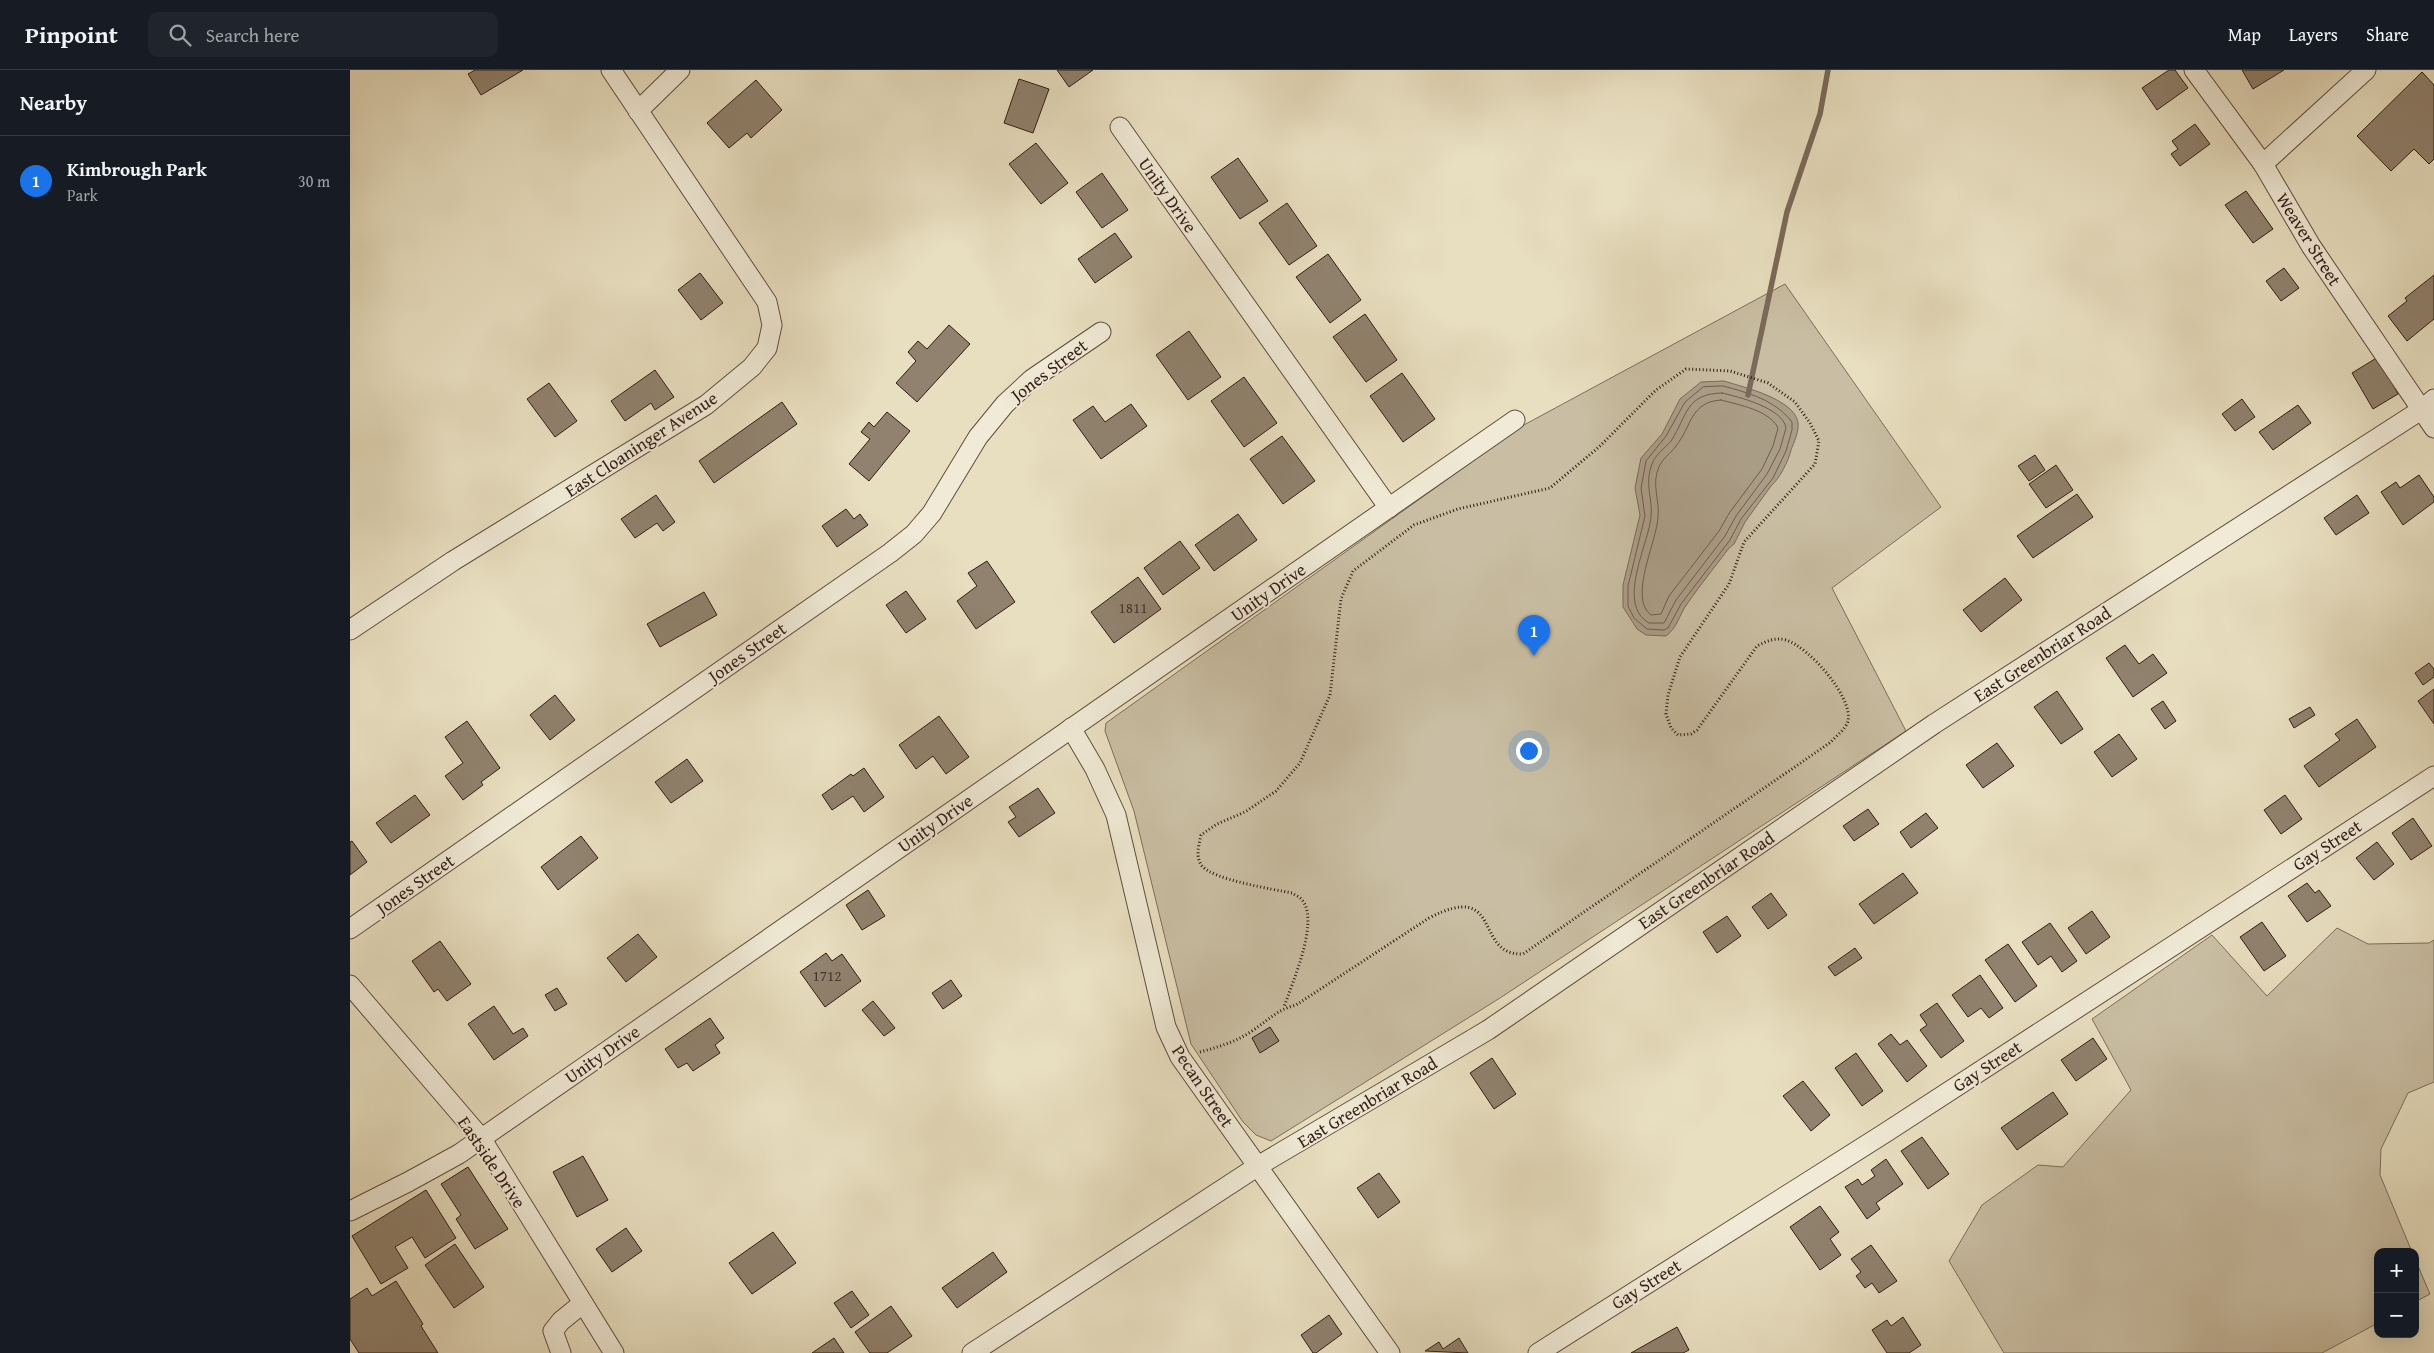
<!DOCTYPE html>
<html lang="en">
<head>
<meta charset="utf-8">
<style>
  :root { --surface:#171b24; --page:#20242c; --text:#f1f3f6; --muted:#9ea1a6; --line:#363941; --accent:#1a73e8 }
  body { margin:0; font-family:"Gentium Book Plus",serif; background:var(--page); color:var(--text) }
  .controls { position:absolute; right:15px; bottom:15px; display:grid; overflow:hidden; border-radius:10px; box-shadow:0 5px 20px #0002 }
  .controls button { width:45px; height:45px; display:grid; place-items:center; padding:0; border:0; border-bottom:1px solid var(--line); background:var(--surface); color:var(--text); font:25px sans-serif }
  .you { position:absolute; left:1178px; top:680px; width:18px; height:18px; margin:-12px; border:4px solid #fff; border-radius:50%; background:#1a73e8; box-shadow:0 0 0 8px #1a73e833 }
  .badge { display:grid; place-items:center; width:32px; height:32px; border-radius:50%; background:var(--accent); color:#fff; font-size:16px; font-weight:700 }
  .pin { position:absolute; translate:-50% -41px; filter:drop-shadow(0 1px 2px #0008) }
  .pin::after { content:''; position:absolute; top:26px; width:18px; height:15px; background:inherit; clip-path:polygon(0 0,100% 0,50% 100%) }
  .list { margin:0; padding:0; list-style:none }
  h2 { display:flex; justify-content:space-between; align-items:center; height:65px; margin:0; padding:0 20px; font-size:21px }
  h2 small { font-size:16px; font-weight:400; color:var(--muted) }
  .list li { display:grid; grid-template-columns:32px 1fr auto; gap:15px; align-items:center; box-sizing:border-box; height:90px; padding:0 20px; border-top:1px solid var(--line) }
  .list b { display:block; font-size:19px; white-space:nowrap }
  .list p { margin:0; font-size:16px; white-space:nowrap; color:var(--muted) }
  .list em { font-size:16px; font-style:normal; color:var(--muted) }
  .icon { flex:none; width:28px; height:28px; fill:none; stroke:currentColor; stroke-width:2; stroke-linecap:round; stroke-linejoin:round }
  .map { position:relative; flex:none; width:2084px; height:1283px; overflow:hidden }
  header { display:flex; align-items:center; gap:30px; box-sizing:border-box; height:70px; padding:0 25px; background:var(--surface); border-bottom:1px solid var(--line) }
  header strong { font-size:24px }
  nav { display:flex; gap:28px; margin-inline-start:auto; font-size:18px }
  .search { width:350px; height:45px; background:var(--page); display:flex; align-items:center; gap:12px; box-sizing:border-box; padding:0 18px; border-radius:10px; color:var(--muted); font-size:19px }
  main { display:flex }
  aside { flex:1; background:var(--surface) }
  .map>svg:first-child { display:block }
</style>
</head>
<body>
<header>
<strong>Pinpoint</strong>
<div class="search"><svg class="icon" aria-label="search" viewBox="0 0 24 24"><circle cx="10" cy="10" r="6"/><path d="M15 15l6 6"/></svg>Search here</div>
<nav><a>Map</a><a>Layers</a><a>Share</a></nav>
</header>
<main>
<aside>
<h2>Nearby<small></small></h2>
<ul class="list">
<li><span class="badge">1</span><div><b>Kimbrough Park</b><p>Park</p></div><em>30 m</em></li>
</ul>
</aside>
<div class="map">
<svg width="2084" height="1283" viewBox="0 0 2084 1283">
  <rect width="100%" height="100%" fill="#e8dfc0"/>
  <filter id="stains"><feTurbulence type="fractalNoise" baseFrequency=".004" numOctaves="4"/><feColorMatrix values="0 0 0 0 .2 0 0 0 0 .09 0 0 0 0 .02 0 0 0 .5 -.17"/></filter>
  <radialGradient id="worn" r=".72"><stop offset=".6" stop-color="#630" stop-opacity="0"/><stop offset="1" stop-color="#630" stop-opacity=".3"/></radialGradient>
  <g fill="#c9bea3" stroke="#7d6e5c">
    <path d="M 1435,214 L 1591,437 L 1482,518 L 1556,661 L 1150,928 L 921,1071 L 906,1065 L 893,1052 L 841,974 L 784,741 L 755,661 L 756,653 L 1172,356 Z"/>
    <path d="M 1987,858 L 2018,874 L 2079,873 L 2084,870 L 2084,1012 L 2058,1023 L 2031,1079 L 2030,1105 L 2062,1182 L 2028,1182 L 2028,1253 L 1972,1283 L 1654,1283 L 1599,1191 L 1632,1135 L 1688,1095 L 1713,1097 L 1781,1020 L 1742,949 L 1862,865 L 1917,926 Z"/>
    <path d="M 2065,1189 L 2080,1224 L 2065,1232 Z"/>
  </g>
  <path fill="#aa9d86" stroke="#7a6a59" d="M 1374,311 C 1393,317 1445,329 1448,353 C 1449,362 1444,372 1441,380 C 1438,392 1430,408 1421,416 L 1395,452 L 1384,474 L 1379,478 C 1365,497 1350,515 1337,534 C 1329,545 1328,557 1316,566 L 1296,565 L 1287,559 L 1273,537 L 1273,515 L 1290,445 L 1285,418 L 1291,388 L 1312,364 L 1330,329 L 1351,312 Z"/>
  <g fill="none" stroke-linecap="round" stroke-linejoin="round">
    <g stroke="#6e5d4e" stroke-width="1">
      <path d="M 1373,316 C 1399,323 1425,330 1442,352 L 1442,360 L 1436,381 L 1423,408 L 1391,449 L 1380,470 L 1331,534 L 1318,558 L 1314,560 L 1297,559 L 1284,548 L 1278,536 L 1278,516 L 1295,446 L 1291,418 L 1296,391 L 1316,366 L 1335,332 L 1353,317 Z"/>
      <path d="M 1372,323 C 1389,327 1433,338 1436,358 L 1430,379 L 1417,404 L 1386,446 L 1375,466 L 1326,530 L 1314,553 L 1299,553 C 1266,534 1298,476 1301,447 C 1303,428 1294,414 1302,394 C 1305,385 1315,378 1321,371 C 1338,345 1335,324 1372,323 Z"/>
      <path d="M 1371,330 C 1389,335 1419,340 1428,358 L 1423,376 L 1412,399 L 1380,442 L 1369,461 L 1319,526 L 1311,544 L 1301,545 C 1278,528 1307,471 1308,447 C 1310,430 1301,414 1309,397 C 1312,389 1321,383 1326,376 C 1342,356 1340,332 1371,330 Z"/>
    </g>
    <path stroke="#7a6a59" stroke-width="5.5" d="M 1398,325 L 1437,142 L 1470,44 L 1478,0"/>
  </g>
  <g fill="#90826e" stroke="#311d15">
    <path d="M 125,0 L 173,0 L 131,25 L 118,4 Z"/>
    <path d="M 707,0 L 743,0 L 719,17 Z"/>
    <path d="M 1819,0 L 1825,0 L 1838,18 L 1807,40 L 1792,18 Z"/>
    <path d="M 1892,0 L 1934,0 L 1903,19 Z"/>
    <path d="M 2072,2 L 2084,15 L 2084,89 L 2079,94 L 2064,79 L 2041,101 L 2007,66 Z"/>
    <path d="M 669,9 L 699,19 L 683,63 L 654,53 Z"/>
    <path d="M 406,10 L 432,40 L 401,68 L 397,63 L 379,78 L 357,53 Z"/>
    <path d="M 1845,54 L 1860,74 L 1830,96 L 1821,84 L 1828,79 L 1822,71 Z"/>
    <path d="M 686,73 L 718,113 L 691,134 L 659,94 Z"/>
    <path d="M 888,88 L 918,131 L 890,149 L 861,107 Z"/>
    <path d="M 752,103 L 778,140 L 752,158 L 726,122 Z"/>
    <path d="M 1896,121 L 1923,159 L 1903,173 L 1875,135 Z"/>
    <path d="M 937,133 L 967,176 L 939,195 L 909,153 Z"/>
    <path d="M 765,163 L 782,187 L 745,213 L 728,189 Z"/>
    <path d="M 978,184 L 1011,230 L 980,253 L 946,207 Z"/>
    <path d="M 1934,198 L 1949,218 L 1931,231 L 1916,211 Z"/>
    <path d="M 350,203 L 373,233 L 351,250 L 328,220 Z"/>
    <path d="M 2084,205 L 2084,249 L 2057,271 L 2038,246 L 2057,231 L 2055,228 Z"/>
    <path d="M 1015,244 L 1047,290 L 1016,312 L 983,267 Z"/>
    <path d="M 599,255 L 620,274 L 567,332 L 546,313 L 566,291 L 558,282 L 568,271 L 577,279 Z"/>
    <path d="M 839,261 L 871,307 L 838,330 L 806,285 Z"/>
    <path d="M 2028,287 L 2048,324 L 2023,339 L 2002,303 Z"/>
    <path d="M 305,300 L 324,327 L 305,340 L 301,333 L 275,351 L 261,331 Z"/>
    <path d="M 1052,303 L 1085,349 L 1053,372 L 1020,326 Z"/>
    <path d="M 894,307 L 927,353 L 894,377 L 861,331 Z"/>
    <path d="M 199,313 L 227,351 L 205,367 L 177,329 Z"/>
    <path d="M 1892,329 L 1905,347 L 1885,361 L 1872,344 Z"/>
    <path d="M 432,332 L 447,354 L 364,413 L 349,391 Z"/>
    <path d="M 781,334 L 797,356 L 751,389 L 723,350 L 743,336 L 755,352 Z"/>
    <path d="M 1948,335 L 1961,353 L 1923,380 L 1909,362 Z"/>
    <path d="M 537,342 L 560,361 L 519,411 L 499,394 L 520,369 L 511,362 L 519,352 L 524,357 Z"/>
    <path d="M 932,366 L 965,411 L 933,434 L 900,389 Z"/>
    <path d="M 1685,385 L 1695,400 L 1679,411 L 1668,396 Z"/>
    <path d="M 1706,395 L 1723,420 L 1696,438 L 1679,414 Z"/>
    <path d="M 2069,405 L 2084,427 L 2084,432 L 2053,455 L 2031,422 L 2046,412 L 2050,418 Z"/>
    <path d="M 1727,424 L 1743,447 L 1683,488 L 1667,466 Z"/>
    <path d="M 306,425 L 325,452 L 313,461 L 307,453 L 285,468 L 271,449 Z"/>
    <path d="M 2007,425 L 2019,443 L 1986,465 L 1974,448 Z"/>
    <path d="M 496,439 L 504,449 L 510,444 L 518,455 L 487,477 L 472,456 Z"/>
    <path d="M 888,444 L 907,470 L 864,501 L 845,475 Z"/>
    <path d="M 830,471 L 850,498 L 813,525 L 794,498 Z"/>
    <path d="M 637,491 L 665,532 L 626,559 L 607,531 L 627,516 L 618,503 Z"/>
    <path d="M 788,507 L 811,539 L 764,573 L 741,542 Z"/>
    <path d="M 1655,508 L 1672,530 L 1631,562 L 1613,540 Z"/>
    <path d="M 556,521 L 576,549 L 556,563 L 536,535 Z"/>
    <path d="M 354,522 L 367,545 L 310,577 L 297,554 Z"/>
    <path d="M 1775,575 L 1789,594 L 1803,584 L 1817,603 L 1783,627 L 1756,588 Z"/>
    <path d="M 2079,593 L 2084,599 L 2084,607 L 2073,615 L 2065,603 Z"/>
    <path d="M 2084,619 L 2084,654 L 2068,631 Z"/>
    <path d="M 1707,621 L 1733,659 L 1711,674 L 1684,637 Z"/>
    <path d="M 205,625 L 225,650 L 200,670 L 180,645 Z"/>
    <path d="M 1813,631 L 1826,651 L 1815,659 L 1801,639 Z"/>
    <path d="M 1960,637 L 1965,645 L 1944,658 L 1939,649 Z"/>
    <path d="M 589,646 L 619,687 L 596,704 L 583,686 L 566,699 L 549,675 Z"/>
    <path d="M 2007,649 L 2026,677 L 1969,717 L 1954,696 L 1990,670 L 1985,664 Z"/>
    <path d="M 117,651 L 150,698 L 131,712 L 133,715 L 113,730 L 95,706 L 113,693 L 95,667 Z"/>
    <path d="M 1769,664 L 1787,689 L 1762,707 L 1744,682 Z"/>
    <path d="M 1647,673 L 1664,696 L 1633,718 L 1616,695 Z"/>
    <path d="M 337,689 L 353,711 L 321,733 L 305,712 Z"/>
    <path d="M 514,698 L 534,727 L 514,742 L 503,726 L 482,740 L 472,725 L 501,704 L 503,706 Z"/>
    <path d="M 688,718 L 705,743 L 669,767 L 658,752 L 666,747 L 659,737 Z"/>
    <path d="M 65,725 L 80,745 L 41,773 L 26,753 Z"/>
    <path d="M 1935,725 L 1952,749 L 1931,764 L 1914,740 Z"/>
    <path d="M 1518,739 L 1529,754 L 1504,771 L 1493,756 Z"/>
    <path d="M 1576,743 L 1588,758 L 1561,778 L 1550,762 Z"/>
    <path d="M 2063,748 L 2082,776 L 2061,790 L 2042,763 Z"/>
    <path d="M 231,766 L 248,788 L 208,820 L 191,797 Z"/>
    <path d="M 2,771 L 17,792 L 0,805 L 0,772 Z"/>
    <path d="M 2027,772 L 2044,794 L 2024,810 L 2006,788 Z"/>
    <path d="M 1553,803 L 1568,823 L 1524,854 L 1509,834 Z"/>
    <path d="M 1957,813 L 1965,823 L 1969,820 L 1981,836 L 1957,852 L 1938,826 Z"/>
    <path d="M 518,820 L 535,846 L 512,860 L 496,835 Z"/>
    <path d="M 1421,823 L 1437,845 L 1418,859 L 1402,837 Z"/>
    <path d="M 1742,841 L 1760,867 L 1736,884 L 1718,858 Z"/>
    <path d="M 1377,846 L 1391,866 L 1367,883 L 1353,862 Z"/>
    <path d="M 1912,852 L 1936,886 L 1914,901 L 1890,867 Z"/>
    <path d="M 1700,853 L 1727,891 L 1712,902 L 1701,886 L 1688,895 L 1672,872 Z"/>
    <path d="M 288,864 L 307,887 L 276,912 L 257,888 Z"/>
    <path d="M 90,871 L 121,914 L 97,931 L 88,919 L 84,922 L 62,891 Z"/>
    <path d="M 1658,874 L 1687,916 L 1665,932 L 1635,890 Z"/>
    <path d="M 1505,878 L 1512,888 L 1485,906 L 1478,897 Z"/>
    <path d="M 476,883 L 482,891 L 492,884 L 511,911 L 475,937 L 450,902 Z"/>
    <path d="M 1630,905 L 1653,938 L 1639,948 L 1631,938 L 1618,947 L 1602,925 Z"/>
    <path d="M 601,910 L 612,926 L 593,939 L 582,923 Z"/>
    <path d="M 207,918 L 217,934 L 205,941 L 195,925 Z"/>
    <path d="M 523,931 L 545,958 L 534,966 L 512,940 Z"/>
    <path d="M 1587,933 L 1614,971 L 1591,988 L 1570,960 L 1577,955 L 1570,945 Z"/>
    <path d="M 144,936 L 163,964 L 173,958 L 178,966 L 144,990 L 118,954 Z"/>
    <path d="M 360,948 L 374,968 L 365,975 L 370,983 L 343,1001 L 337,993 L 328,998 L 315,979 Z"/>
    <path d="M 920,957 L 929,971 L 910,983 L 902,968 Z"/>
    <path d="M 1541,964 L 1550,975 L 1557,970 L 1577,996 L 1557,1012 L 1528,974 Z"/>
    <path d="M 1743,968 L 1757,989 L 1726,1011 L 1711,990 Z"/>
    <path d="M 1506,983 L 1533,1021 L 1512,1036 L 1485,998 Z"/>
    <path d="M 1142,988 L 1166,1024 L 1144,1039 L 1120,1003 Z"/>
    <path d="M 1453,1011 L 1480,1045 L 1461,1061 L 1433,1026 Z"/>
    <path d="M 1703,1022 L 1718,1044 L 1667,1080 L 1651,1058 Z"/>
    <path d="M 1572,1067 L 1599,1104 L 1578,1119 L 1551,1081 Z"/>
    <path d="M 233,1086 L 258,1130 L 227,1147 L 203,1102 Z"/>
    <path d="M 1536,1089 L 1553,1114 L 1526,1133 L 1530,1139 L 1517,1149 L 1495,1117 L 1508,1109 L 1512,1115 L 1525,1106 L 1521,1100 Z"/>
    <path d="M 118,1097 L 158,1159 L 125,1179 L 106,1149 L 111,1145 L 91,1114 Z"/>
    <path d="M 1029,1103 L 1050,1132 L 1028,1148 L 1007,1118 Z"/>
    <path d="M 76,1120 L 106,1168 L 75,1188 L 62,1167 L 45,1177 L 58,1198 L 31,1214 L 2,1166 Z"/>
    <path d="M 1470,1136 L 1489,1162 L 1480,1169 L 1491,1185 L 1470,1200 L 1440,1157 Z"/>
    <path d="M 276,1158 L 292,1181 L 262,1202 L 246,1179 Z"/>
    <path d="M 423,1162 L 446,1193 L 402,1224 L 379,1193 Z"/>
    <path d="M 105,1174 L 134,1217 L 104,1238 L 75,1195 Z"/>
    <path d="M 1521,1175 L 1547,1211 L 1529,1223 L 1522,1213 L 1515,1218 L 1506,1206 L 1511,1202 L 1501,1189 Z"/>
    <path d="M 643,1182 L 657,1202 L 607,1238 L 592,1218 Z"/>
    <path d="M 46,1211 L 73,1254 L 71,1256 L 88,1283 L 9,1283 L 0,1269 L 0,1229 L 17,1218 L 22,1226 Z"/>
    <path d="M 502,1221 L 519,1245 L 501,1258 L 484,1233 Z"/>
    <path d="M 541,1236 L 562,1266 L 537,1283 L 520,1283 L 505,1262 Z"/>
    <path d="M 979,1245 L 992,1264 L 966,1283 L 963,1283 L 951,1265 Z"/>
    <path d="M 1553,1247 L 1571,1275 L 1559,1283 L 1537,1283 L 1522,1260 L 1537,1250 L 1541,1256 Z"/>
    <path d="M 1327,1257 L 1339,1280 L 1333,1283 L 1281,1283 Z"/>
    <path d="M 484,1268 L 494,1283 L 462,1283 Z"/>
    <path d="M 1109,1268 L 1118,1283 L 1075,1281 L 1089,1272 L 1093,1279 Z"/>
  </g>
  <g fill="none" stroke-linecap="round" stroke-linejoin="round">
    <g stroke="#5f4e40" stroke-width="21">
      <g id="minor">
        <path d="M 1844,0 L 1913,94 L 1961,176 L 2084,358"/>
        <path d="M 288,41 L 330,0"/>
        <path d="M 770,57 L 1039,438"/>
        <path d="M 1913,94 L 2016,0"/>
        <path d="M 0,560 L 103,491 L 356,335 L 402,297 L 417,278 L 422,255 L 417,232 L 261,0"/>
        <path d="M 721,658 L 745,699 L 766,745 L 816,957 L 830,987 L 1040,1283"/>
        <path d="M 0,859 L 540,483 L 564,464 L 582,443 L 628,367 L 655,334 L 682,309 L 751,262"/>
        <path d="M 0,915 L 131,1068 L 264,1283"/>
        <path d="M 0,1141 L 58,1112 L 109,1084 L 1165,350"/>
        <path d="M 211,1283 L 203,1261 L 211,1251 L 232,1234"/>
        <path d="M 622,1283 L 908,1096 L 1138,960 L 1584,654 L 2071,340 L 2084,329"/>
        <path d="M 1188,1283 L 1535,1063 L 2084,706"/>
      </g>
    </g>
    <path stroke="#311d15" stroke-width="3" stroke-dasharray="1 2.5" stroke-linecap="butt" d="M 850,982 C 868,977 886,972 902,961 C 917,951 928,939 946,935 L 1079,848 C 1154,809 1123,886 1173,884 L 1481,672 C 1486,666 1496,659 1498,651 C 1503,627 1459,577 1436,570 C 1425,567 1417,571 1407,576 L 1347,660 L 1341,664 L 1328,665 L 1321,658 L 1316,644 L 1318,625 L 1330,587 L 1379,514 L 1394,472 L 1465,394 L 1469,371 L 1460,353 L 1445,332 L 1418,313 L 1380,301 L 1336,299 L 1306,320 L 1249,377 L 1200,418 L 1108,439 L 1064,455 L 1003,501 L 991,529 L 980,625 L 950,693 L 926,721 L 895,742 L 867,754 L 851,765 C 849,775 845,787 852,796 C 864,810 922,819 942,823 C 945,825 950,827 952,830 C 970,851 942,913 934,937"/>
    <use href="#minor" stroke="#f0ead6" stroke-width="19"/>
  </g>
  <g text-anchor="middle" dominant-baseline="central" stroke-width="4" stroke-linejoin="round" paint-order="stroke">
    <g font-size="15" fill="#49362b">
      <text x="783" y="537">1811</text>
      <text x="477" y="905">1712</text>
    </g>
    <g font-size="18" fill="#311d15" stroke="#f0ead6">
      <text transform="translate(818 125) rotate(55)">Unity Drive</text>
      <text transform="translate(1959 169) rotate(58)">Weaver Street</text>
      <text transform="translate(699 300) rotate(-37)">Jones Street</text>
      <text transform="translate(291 374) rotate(-33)">East Cloaninger Avenue</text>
      <text transform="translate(918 522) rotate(-35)">Unity Drive</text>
      <text transform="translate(397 582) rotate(-35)">Jones Street</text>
      <text transform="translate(1692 584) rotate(-33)">East Greenbriar Road</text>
      <text transform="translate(585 753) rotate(-35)">Unity Drive</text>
      <text transform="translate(1977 775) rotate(-33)">Gay Street</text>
      <text transform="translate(1356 810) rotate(-34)">East Greenbriar Road</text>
      <text transform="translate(65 814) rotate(-35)">Jones Street</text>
      <text transform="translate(252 984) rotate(-35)">Unity Drive</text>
      <text transform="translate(1637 996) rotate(-33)">Gay Street</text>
      <text transform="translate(853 1016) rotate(56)">Pecan Street</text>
      <text transform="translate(1017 1032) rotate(-31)">East Greenbriar Road</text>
      <text transform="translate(142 1092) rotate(56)">Eastside Drive</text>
      <text transform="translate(1296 1214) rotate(-32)">Gay Street</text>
    </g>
  </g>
  <rect width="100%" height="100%" filter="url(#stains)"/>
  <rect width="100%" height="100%" fill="url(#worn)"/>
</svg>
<div class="controls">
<button>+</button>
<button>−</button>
</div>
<div class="you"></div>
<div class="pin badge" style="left:1184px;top:586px">1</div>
</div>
</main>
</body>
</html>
